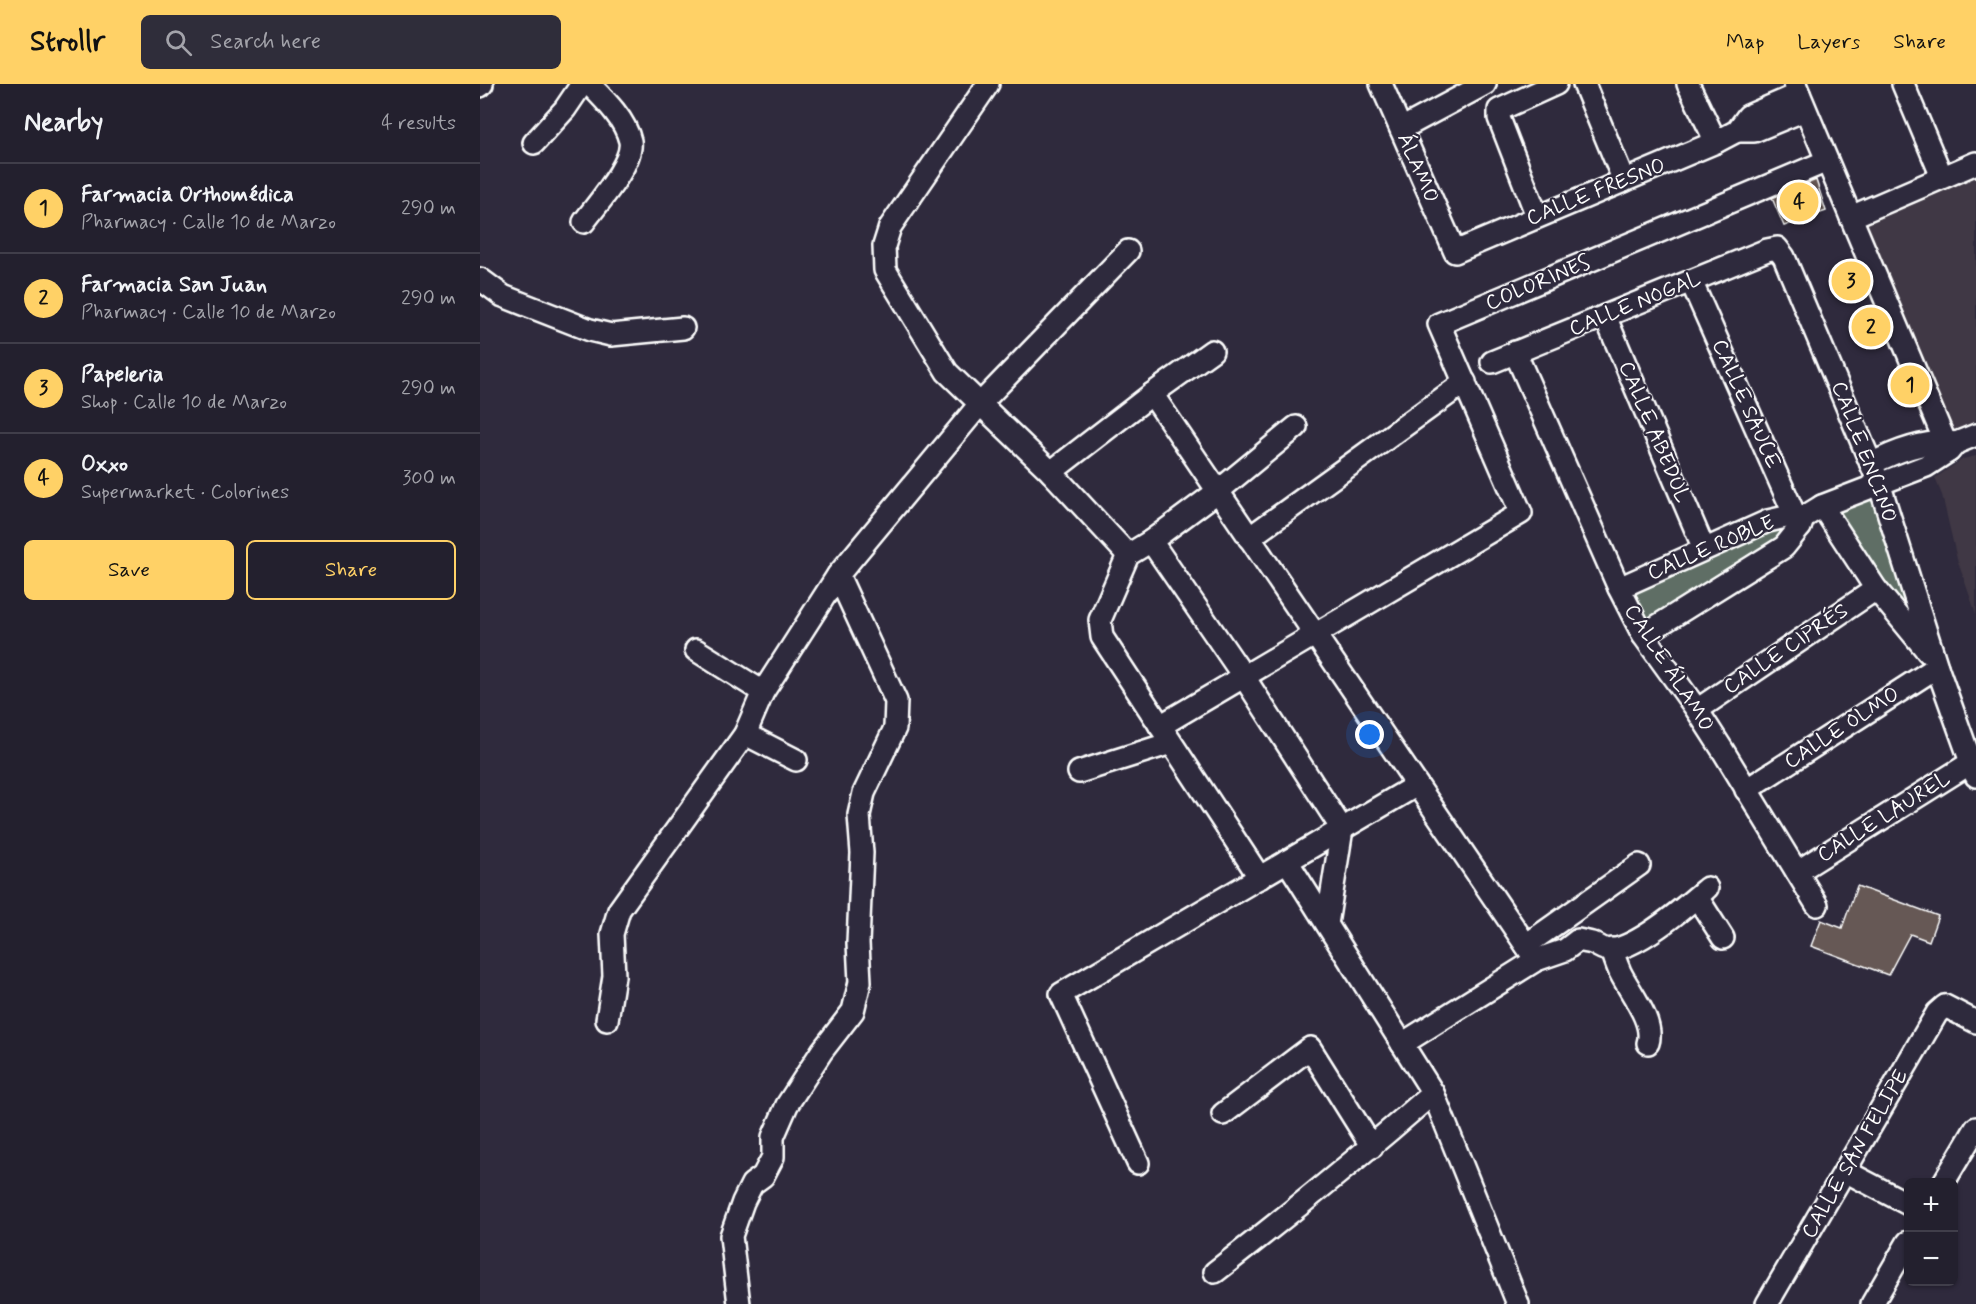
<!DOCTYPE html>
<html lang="en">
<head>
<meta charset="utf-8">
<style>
  :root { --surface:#23202e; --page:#2f2d3a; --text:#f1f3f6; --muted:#a3a3aa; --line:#403e4a; --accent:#ffd166 }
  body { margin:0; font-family:Mynerve,sans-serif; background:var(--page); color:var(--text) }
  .controls { position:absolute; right:18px; bottom:18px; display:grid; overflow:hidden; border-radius:9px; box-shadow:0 2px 4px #0004 }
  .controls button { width:54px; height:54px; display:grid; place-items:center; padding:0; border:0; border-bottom:2px solid var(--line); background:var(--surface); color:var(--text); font:30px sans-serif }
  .you { position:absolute; left:890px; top:651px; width:21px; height:21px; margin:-15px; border:4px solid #fff; border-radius:50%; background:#1a73e8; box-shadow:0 0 0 9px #1a73e833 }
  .badge { display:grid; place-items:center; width:39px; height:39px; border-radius:50%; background:var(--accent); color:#111; font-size:20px; font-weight:700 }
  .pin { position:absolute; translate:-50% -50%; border:3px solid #fff; box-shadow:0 2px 6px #0006 }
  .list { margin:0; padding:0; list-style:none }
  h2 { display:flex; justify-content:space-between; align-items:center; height:78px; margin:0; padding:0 24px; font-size:26px }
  h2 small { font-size:20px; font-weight:400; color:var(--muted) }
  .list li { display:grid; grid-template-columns:39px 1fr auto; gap:18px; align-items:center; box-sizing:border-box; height:90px; padding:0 24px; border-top:2px solid var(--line) }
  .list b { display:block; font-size:22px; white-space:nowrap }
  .list p { margin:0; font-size:20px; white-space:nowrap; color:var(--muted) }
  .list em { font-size:20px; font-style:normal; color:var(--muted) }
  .actions { display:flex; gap:12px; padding:18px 24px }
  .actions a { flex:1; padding:14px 0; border:2px solid var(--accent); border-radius:9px; text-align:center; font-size:21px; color:var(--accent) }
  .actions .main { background:var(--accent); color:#111 }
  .icon { flex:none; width:33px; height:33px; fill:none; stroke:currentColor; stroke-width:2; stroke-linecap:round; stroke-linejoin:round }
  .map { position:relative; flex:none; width:1496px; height:1220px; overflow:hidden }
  header { display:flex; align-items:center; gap:36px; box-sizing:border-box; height:84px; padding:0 30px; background:var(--accent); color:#111 }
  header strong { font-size:28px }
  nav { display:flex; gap:33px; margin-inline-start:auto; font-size:21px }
  .search { width:420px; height:54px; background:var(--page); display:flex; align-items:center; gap:15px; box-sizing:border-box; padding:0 21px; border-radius:9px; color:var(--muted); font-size:22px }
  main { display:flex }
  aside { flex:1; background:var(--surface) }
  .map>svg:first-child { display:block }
</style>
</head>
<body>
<header>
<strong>Strollr</strong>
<div class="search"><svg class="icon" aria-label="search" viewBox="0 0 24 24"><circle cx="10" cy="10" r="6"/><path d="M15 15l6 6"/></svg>Search here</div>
<nav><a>Map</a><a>Layers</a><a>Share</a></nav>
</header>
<main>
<aside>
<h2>Nearby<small>4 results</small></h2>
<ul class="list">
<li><span class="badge">1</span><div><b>Farmacia Orthomédica</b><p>Pharmacy · Calle 10 de Marzo</p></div><em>290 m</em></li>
<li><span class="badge">2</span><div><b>Farmacia San Juan</b><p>Pharmacy · Calle 10 de Marzo</p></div><em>290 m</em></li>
<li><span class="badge">3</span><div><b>Papeleria</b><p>Shop · Calle 10 de Marzo</p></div><em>290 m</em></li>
<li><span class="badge">4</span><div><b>Oxxo</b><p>Supermarket · Colorines</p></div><em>300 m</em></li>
</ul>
<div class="actions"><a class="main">Save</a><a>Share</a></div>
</aside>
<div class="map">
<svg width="1496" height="1220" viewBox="0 0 1496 1220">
  <rect width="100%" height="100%" fill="#2f2a3d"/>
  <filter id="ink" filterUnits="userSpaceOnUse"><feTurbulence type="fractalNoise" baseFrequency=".0167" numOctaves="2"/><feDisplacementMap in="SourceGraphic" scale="12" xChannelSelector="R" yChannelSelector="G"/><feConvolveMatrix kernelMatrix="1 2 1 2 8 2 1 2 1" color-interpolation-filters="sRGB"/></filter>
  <g filter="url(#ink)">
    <g fill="#403844">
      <path d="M 1496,87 L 1496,337 L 1474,346 L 1381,137 Z"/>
      <path d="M 1496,372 L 1496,530 L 1477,475 L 1462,411 L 1455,394 L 1483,375 Z"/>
    </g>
    <g fill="#5e6e65" stroke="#aeb6b2" stroke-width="1.5">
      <path d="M 1399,409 L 1449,564 L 1354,429 Z"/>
      <path d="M 1297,442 L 1310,446 L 1169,543 L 1147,505 Z"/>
    </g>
    <g fill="#665955" stroke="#fff" stroke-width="1.5">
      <path d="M 1336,96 L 1346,127 L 1304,142 L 1292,114 Z"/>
      <path d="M 1377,802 L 1458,832 L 1449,857 L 1430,850 L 1408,891 L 1331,862 L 1341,836 L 1362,844 Z"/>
    </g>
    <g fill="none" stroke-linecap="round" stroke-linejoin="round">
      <g stroke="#fff" stroke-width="26">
        <g id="minor">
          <path d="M 508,0 L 410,143 L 404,162 L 405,186 L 467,288 L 571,388 L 648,471"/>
          <path d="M 901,0 L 975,168 L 1236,58 L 1257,47 L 1268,32 L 1319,10"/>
          <path d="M 1104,0 L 1144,97"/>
          <path d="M 1208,0 L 1236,58"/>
          <path d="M 1315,0 L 1469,367"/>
          <path d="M 1423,0 L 1462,93"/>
          <path d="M 0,2 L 2,0"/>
          <path d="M 921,45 L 1005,0"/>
          <path d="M 1257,47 L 1274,47 L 1325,26"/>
          <path d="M 54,59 L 85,25 L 102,0"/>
          <path d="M 1057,132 L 1019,34 L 1019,26 L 1076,0"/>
          <path d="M 1371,133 L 1496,79"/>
          <path d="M 104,138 C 117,120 154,79 150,57 C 145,35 124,15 109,0"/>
          <path d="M 0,195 L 23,212 L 110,246 L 131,251 L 203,244"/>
          <path d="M 1211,197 L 1320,443"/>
          <path d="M 1125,232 L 1224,465"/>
          <path d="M 1035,268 L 1139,504 L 1163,551 L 1217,626 L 1242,665 L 1337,821"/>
          <path d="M 1012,278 L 1287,166 L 1297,164 L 1304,173 L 1399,399 L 1457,583 L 1496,692"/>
          <path d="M 672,310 L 1056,876"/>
          <path d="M 1391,380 C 1416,367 1448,355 1476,359"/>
          <path d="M 571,388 L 672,310 L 732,267"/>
          <path d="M 1342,422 L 1396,505 L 1448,568"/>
          <path d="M 769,454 L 985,298"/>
          <path d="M 671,457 L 764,593 L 862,745 L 847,840"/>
          <path d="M 1139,504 L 1288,437 L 1315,431 L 1324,433"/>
          <path d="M 1163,551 L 1304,463 L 1320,443 L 1324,433 L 1342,422 L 1446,382 L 1469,367 L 1476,359 L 1496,351"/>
          <path d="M 216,566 L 283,608"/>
          <path d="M 1217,626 L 1396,505"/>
          <path d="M 680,642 L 1041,429 L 959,240 L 1347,77"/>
          <path d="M 265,650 L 316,676"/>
          <path d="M 599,688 L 691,659"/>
          <path d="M 1266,706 L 1457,583"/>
          <path d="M 807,777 L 953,1009 L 1038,1220"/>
          <path d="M 1317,788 L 1492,678"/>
          <path d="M 780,794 L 622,553 L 620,536 L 648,471 L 671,457 L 737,408 L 816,343"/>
          <path d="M 1217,813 L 1243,854"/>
          <path d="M 1046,861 L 1159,781"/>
          <path d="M 1132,865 C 1134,873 1137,881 1140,888 C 1149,907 1175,938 1168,959"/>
          <path d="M 127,936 L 134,892 L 132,850 L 139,826 L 265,650 L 283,608 L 358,491 L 500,320 L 648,167"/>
          <path d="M 922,960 L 1056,876 L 1085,866 L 1098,856 C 1103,857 1108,858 1112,859 C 1118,861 1123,866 1129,866 C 1157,865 1206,822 1227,804"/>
          <path d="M 743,1030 L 830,964 L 892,1063"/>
          <path d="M 658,1079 L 581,910 L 937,701"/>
          <path d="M 1365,1087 L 1428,1120"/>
          <path d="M 1464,1098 L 1496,1044"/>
          <path d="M 735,1188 C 810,1130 882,1071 953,1009"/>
          <path d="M 259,1220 L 251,1152 L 263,1118 L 272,1100 L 283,1092 L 293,1073 L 293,1053 L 307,1021 L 342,967 L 373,927 L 380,898 L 378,859 L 382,769 L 379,731 L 384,709 L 415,644 L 416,617 L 358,491"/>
          <path d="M 1287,1220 L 1457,929 L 1465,922 L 1496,938"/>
          <path d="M 1392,1220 L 1428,1158"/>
        </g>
      </g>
      <use href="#minor" stroke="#2f2a3d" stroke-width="21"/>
    </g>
  </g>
  <g text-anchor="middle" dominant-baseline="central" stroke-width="4.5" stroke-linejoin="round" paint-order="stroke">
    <g font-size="21" fill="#fff" stroke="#2f2a3d">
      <text transform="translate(938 84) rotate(66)">ÁLAMO</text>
      <text transform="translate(1116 108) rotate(-22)">CALLE FRESNO</text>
      <text transform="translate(1058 199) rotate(-23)">COLORINES</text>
      <text transform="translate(1155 220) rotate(-22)">CALLE NOGAL</text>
      <text transform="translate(1266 320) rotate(66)">CALLE SAUCE</text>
      <text transform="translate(1174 348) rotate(67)">CALLE ABEDUL</text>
      <text transform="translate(1384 368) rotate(69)">CALLE ENCINO</text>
      <text transform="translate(1231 464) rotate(-23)">CALLE ROBLE</text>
      <text transform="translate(1306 565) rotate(-34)">CALLE CIPRÉS</text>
      <text transform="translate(1189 584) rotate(57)">CALLE ÁLAMO</text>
      <text transform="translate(1362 644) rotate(-33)">CALLE OLMO</text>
      <text transform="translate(1404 733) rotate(-32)">CALLE LAUREL</text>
      <text transform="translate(1375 1070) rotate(-60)">CALLE SAN FELIPE</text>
    </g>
  </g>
</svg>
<div class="controls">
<button>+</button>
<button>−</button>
</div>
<div class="you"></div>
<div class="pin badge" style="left:1430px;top:301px">1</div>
<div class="pin badge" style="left:1391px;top:243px">2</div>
<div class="pin badge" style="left:1371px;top:197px">3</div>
<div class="pin badge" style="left:1319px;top:118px">4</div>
</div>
</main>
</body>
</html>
